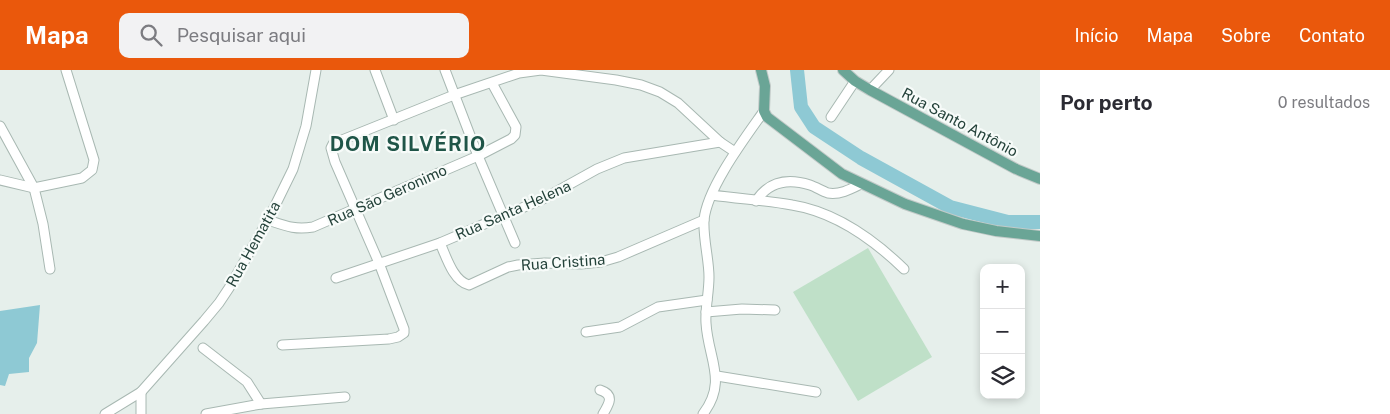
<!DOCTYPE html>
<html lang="pt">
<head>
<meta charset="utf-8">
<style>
  :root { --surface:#fff; --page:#f2f2f3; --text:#2b2b33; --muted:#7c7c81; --line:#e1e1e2; --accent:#ea580c }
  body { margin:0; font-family:"Public Sans",sans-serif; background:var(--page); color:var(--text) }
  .controls { position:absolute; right:15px; bottom:15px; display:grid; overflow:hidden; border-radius:10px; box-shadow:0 2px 8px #0003 }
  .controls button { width:45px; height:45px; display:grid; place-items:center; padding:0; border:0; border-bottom:1px solid var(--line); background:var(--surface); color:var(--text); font:25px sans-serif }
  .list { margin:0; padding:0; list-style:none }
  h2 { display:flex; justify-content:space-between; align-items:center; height:65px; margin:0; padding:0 20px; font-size:21px }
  h2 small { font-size:16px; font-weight:400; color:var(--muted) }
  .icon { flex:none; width:28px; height:28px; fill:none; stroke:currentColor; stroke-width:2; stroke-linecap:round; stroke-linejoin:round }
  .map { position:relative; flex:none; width:1040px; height:344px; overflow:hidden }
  header { display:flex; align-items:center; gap:30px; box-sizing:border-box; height:70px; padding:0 25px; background:var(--accent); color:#fff }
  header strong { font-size:24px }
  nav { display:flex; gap:28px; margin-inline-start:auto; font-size:18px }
  .search { width:350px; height:45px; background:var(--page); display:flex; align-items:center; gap:12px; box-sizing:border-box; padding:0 18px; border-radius:10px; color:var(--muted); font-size:19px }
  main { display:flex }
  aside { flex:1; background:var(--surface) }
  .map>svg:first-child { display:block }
</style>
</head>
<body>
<header>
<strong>Mapa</strong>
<div class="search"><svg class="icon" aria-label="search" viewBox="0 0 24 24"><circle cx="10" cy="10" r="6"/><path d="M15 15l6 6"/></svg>Pesquisar aqui</div>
<nav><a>Início</a><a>Mapa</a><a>Sobre</a><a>Contato</a></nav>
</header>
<main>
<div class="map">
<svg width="1040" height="344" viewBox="0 0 1040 344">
  <rect width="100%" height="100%" fill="#e6efeb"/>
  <path fill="#bfe0c8" d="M 868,178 L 932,287 L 858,331 L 793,222 Z"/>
  <path fill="#8ec9d4" d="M 40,235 L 37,273 L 29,288 L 29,302 L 9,304 L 5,316 L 0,315 L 0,241 Z"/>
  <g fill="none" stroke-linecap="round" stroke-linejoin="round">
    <path stroke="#8ec9d4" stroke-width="14" d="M 797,0 L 801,37 L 814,57 L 861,88 L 950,137 L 1008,152 L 1040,152"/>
    <g stroke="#a8b8b2" stroke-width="11">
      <g id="minor">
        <path d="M 375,0 L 394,50"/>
        <path d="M 445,0 L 478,86 L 515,173"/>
        <path d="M 870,20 L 889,0"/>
        <path d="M 831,47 L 855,11"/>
        <path d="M 0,56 L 34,118 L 43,154 L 50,199"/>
        <path d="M 0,110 L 34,118 L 82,108 L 92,100 L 94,90 L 66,0"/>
        <path d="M 712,125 C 739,129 766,130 792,135 C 836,142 873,169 904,199"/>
        <path d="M 756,131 C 769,111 788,108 810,115 C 816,117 822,121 828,123 C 840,125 851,119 861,114"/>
        <path d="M 268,150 C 286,156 295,160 313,157 L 478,86 L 511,69 L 515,65 L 516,57 L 492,13"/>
        <path d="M 440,173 C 446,186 453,211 469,215 L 508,197 L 518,195 L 545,193 L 581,194 L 601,192 L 618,187 L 704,150"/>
        <path d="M 336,208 L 440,173 L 543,129 L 597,99 L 624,88 L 720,72"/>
        <path d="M 706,242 L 742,239 L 775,240"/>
        <path d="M 586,262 L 620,257 L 658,237 L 707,230"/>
        <path d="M 282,275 L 389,269 L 398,267 L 404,263 L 404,259 L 379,193 L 335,92 L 331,78 L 333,74 L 337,72 L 454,25 L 519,3 L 541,0 L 616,10 L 641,15 L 660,22 L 678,33 L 720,72 L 735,82"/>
        <path d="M 203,278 L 247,312 L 261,334"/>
        <path d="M 717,306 L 816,322"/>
        <path d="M 600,320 C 615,325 609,334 603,344"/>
        <path d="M 141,322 L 141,344"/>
        <path d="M 105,344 L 141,322 L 204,251 L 219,233 L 229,218 L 268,150 L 293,99 L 306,56 L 316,0"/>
        <path d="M 206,344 L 261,334 L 345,327"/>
        <path d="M 703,344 C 728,311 708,289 706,253 C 705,238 709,223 709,207 C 709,189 703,169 704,150 C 707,118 745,68 764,41"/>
      </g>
    </g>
    <g stroke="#c2cac8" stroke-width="12">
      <g id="major">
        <path d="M 761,0 L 765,16 L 764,41 L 767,47 L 842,104 L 905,134 L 963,154 L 996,161 L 1040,166"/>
        <path d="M 843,0 L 855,11 L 870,20 L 1016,99 L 1040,109"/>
      </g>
    </g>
    <use href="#minor" stroke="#fff" stroke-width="9"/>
    <use href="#major" stroke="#6aa596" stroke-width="10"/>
  </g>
  <g text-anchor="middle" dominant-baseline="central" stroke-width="4.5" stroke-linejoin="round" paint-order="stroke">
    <g font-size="15" fill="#24423a" stroke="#f7fbf9">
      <text transform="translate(960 52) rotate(28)">Rua Santo Antônio</text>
      <text transform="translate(387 125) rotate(-24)">Rua São Geronimo</text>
      <text transform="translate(513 140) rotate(-24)">Rua Santa Helena</text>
      <text transform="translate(253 174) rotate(-61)">Rua Hematita</text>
      <text transform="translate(563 192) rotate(-4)">Rua Cristina</text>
    </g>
    <g font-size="20" font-weight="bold" letter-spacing="1" fill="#1f5548" stroke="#f7fbf9">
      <text x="408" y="74">DOM SILVÉRIO</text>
    </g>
  </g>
</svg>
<div class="controls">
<button>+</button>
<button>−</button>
<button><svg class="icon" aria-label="layers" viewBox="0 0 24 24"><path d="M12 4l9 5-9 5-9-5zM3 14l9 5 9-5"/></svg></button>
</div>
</div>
<aside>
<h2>Por perto<small>0 resultados</small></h2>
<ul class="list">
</ul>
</aside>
</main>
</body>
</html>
